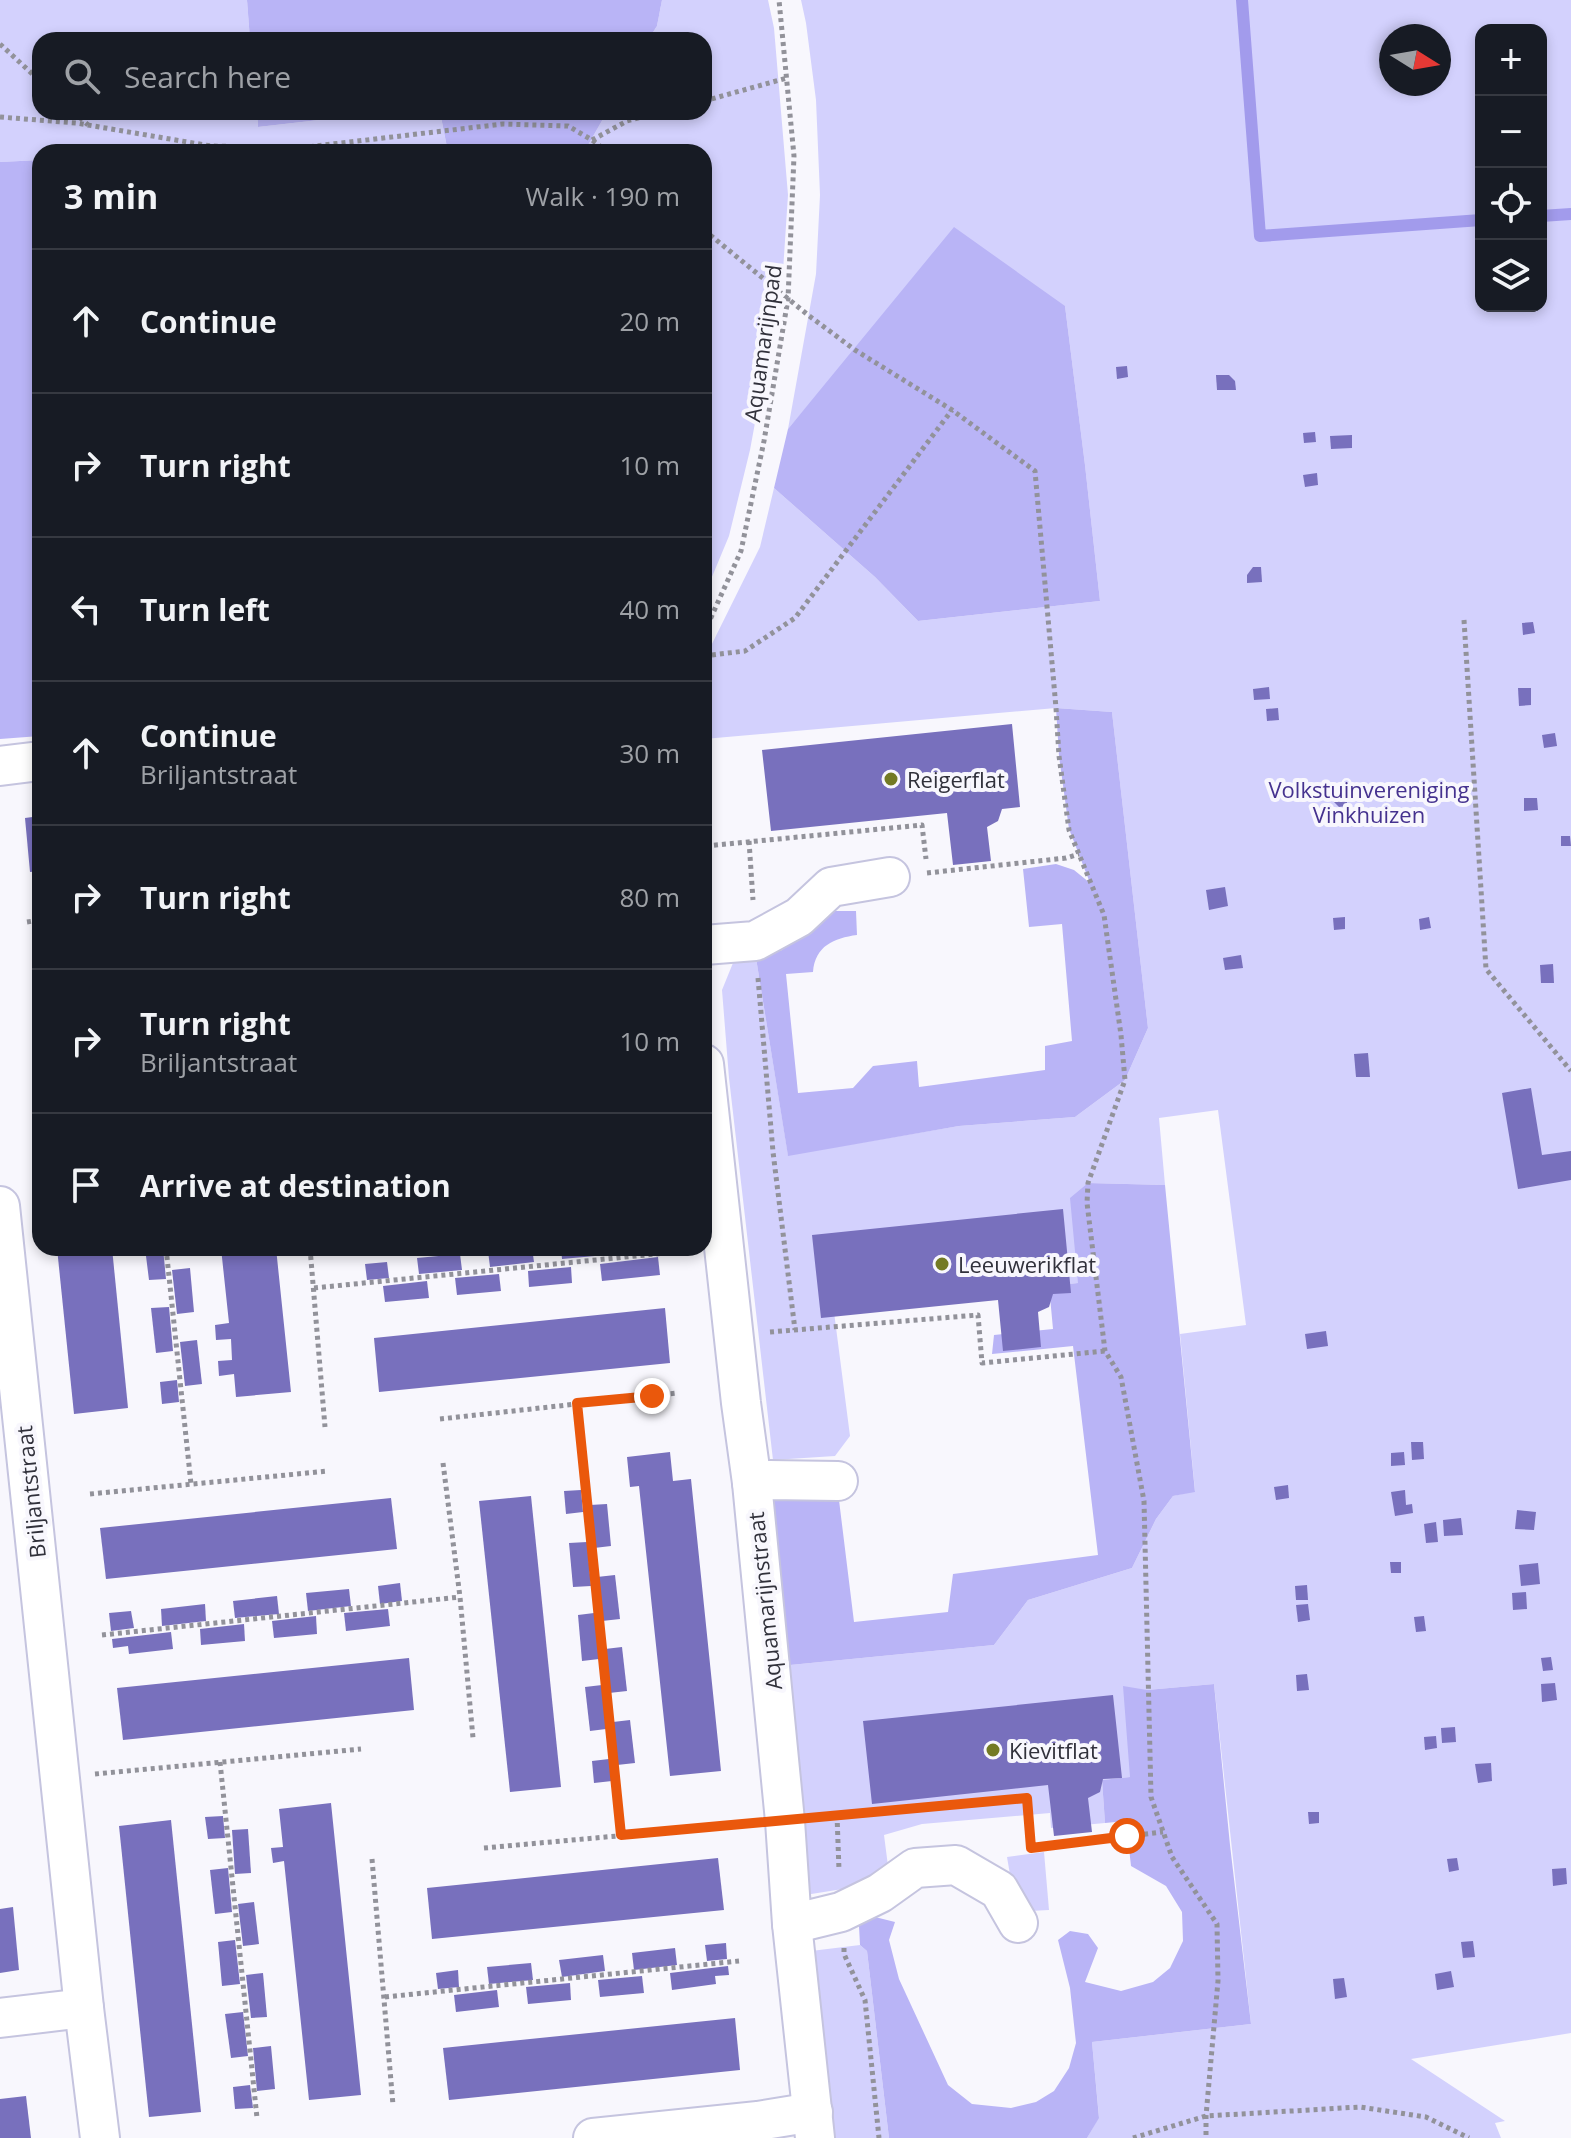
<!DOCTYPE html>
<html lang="en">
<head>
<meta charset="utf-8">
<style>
  :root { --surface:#171b24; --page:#20242c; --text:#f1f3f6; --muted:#9ea1a6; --line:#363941 }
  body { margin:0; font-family:"Open Sans",sans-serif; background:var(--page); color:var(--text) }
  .controls { position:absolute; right:24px; top:24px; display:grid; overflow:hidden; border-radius:16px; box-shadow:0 4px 12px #0003 }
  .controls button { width:72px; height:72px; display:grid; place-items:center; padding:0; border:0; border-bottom:2px solid var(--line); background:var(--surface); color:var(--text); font:40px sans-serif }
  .compass { position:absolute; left:1379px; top:24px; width:72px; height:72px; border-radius:50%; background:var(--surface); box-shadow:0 4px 12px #0003; rotate:101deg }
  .stop { position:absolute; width:24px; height:24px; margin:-18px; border:6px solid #ea580c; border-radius:50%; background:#fff }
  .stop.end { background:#ea580c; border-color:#fff; box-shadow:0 2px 8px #0008 }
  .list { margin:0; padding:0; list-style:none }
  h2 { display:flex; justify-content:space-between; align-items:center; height:104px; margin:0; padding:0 32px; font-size:34px }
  h2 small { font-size:26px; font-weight:400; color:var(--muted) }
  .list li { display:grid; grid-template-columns:52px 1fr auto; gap:24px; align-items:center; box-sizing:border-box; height:144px; padding:0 32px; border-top:2px solid var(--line) }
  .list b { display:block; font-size:30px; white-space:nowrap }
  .list p { margin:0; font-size:26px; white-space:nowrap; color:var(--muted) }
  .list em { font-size:26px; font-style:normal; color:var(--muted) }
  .icon { flex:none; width:44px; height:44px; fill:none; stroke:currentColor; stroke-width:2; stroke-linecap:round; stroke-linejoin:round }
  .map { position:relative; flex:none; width:1571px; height:2138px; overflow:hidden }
  .search { position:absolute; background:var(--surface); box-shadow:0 4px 12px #0003; left:32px; top:32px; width:680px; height:88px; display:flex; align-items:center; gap:20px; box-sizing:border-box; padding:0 28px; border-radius:24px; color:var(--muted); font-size:30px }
  .panel { position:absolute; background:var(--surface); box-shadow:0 4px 12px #0003; left:32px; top:144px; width:680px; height:1112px; border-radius:24px }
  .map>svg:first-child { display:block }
</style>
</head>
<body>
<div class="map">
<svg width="1571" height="2138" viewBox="0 0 1571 2138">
  <rect width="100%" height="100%" fill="#f8f7fd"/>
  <g fill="#d3d1fd" fill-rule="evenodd">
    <path d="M 0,0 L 247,0 L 250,40 L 40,40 L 40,112 L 257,112 L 258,127 L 389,112 L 440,112 L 448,152 L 40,152 L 40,160 L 0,162 Z"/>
    <path d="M 662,0 L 768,0 L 774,28 L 788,195 L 783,271 L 750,450 L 729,536 L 704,596 L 704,152 L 584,152 L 607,112 L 704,112 L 704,40 L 648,40 L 657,26 Z"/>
    <path d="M 801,0 L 1571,0 L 1571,2033 L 1411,2059 L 1505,2121 L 1495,2123 L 1501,2138 L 1087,2138 L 1099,2117 L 1092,2042 L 1251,2024 L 1214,1684 L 1147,1690 L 1130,1777 L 1102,1780 L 1105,1823 L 1051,1828 L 1050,1813 L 922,1824 L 884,1835 L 888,1866 L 878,1879 L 849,1888 L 805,1895 L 780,1666 L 994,1645 L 1028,1600 L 1132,1568 L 1156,1519 L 1173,1496 L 1195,1491 L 1180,1334 L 1246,1325 L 1218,1110 L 1159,1118 L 1165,1185 L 1088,1183 L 1078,1283 L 1049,1286 L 1006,1299 L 834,1312 L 850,1436 L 835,1456 L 773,1460 L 729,1078 L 722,990 L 735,958 L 756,958 L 788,1155 L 959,1126 L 1075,1117 L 1125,1080 L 1148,1028 L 1112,712 L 1056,708 L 704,739 L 704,660 L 760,547 L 774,488 L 875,577 L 918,621 L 1100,601 L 1085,465 L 1065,306 L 855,350 L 788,429 L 816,274 L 820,195 L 816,100 L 806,23 ZM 1481,30 L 1541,30 L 1541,306 L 1481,306 ZM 1391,36 L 1439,36 L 1439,84 L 1391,84 Z"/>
    <path d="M 1044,1852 L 1049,1910 L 1030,1911 L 1014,1898 L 1007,1857 Z"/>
    <path d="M 860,1945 L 867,1951 L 889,2138 L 829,2138 L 811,1951 Z"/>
  </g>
  <g fill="#b9b4f6">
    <path d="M 247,0 L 662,0 L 657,26 L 648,40 L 250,40 Z"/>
    <path d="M 257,112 L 389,112 L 258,127 Z"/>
    <path d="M 440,112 L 607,112 L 584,152 L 448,152 Z"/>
    <path d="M 40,160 L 40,736 L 0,739 L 0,162 Z"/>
    <path d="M 954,227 L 1065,306 L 1085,465 L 1100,601 L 918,621 L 875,577 L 774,488 L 788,429 Z"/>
    <path d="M 1056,708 L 1112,712 L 1148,1028 L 1125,1080 L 1075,1117 L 959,1126 L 788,1156 L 756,958 L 782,950 L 826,914 L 834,911 L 856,911 L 857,935 C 834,938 815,946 813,972 L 786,974 L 798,1093 L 853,1088 L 873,1066 L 917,1061 L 919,1087 L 1045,1070 L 1045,1046 L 1072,1041 L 1062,924 L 1029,927 L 1023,869 L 1056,864 L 1074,870 L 1090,883 L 1069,829 L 1059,756 Z"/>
    <path d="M 1088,1183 L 1165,1185 L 1195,1492 L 1173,1496 L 1156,1519 L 1132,1568 L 1028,1600 L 994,1645 L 780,1666 L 764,1499 L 838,1492 L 854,1622 L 948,1612 L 953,1574 L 1098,1555 L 1073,1346 L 992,1354 L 994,1335 L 1053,1329 L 1049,1286 L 1078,1283 L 1070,1198 Z"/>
    <path d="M 1214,1684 L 1230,1845 L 1251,2024 L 1092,2042 L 1099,2118 L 1087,2138 L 889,2138 L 867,1951 L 860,1945 L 859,1926 L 871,1916 L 895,1922 L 889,1940 L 899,1979 L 948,2085 L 972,2104 L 1011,2108 L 1036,2102 L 1054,2091 L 1069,2068 L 1076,2043 L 1070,1988 L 1058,1940 L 1070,1931 L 1088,1934 L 1098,1948 L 1085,1982 L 1121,1991 L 1153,1982 L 1170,1968 L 1183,1941 L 1182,1912 L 1166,1886 L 1131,1866 L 1126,1821 L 1105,1823 L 1102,1780 L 1130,1777 L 1123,1686 L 1147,1690 Z"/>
  </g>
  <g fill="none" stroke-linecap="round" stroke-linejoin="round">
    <g stroke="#a29bec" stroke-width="12">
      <path d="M 1242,0 L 1260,236 L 1481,220"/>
      <path d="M 1541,216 L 1571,214"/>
    </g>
  </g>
  <g fill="#7870bd">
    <path d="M 1127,366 L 1128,377 L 1117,379 L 1116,367 Z"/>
    <path d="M 1216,375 L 1229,375 L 1235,381 L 1236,390 L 1217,390 Z"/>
    <path d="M 1315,432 L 1316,442 L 1304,443 L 1303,433 Z"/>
    <path d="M 1352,435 L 1352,448 L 1331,449 L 1330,436 Z"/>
    <path d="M 1317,473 L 1318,485 L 1305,487 L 1303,475 Z"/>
    <path d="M 1253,567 L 1261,567 L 1262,582 L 1247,583 L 1247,575 Z"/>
    <path d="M 1533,622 L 1535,633 L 1523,635 L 1522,623 Z"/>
    <path d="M 1269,687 L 1270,699 L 1254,700 L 1253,689 Z"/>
    <path d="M 1518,688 L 1531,688 L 1531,705 L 1519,706 Z"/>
    <path d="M 1278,708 L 1279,720 L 1267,721 L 1266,709 Z"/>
    <path d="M 1012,724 L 1020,807 L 1002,809 L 998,821 L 987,827 L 991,861 L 953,865 L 947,813 L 771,831 L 762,750 Z"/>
    <path d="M 1555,733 L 1557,746 L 1544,748 L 1542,735 Z"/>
    <path d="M 1347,792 L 1347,806 L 1339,807 L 1333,801 L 1332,793 Z"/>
    <path d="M 1524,798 L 1537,798 L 1538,810 L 1524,811 Z"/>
    <path d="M 40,816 L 40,871 L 30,872 L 25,818 Z"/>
    <path d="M 1561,836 L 1570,836 L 1571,846 L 1561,846 Z"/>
    <path d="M 1225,887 L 1228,906 L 1209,910 L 1206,890 Z"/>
    <path d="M 1345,917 L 1345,929 L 1334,930 L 1333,918 Z"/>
    <path d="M 1429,917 L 1431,928 L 1420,930 L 1419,919 Z"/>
    <path d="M 1241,955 L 1243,968 L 1225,970 L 1223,958 Z"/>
    <path d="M 1553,964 L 1554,983 L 1541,983 L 1540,965 Z"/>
    <path d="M 1368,1053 L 1370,1077 L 1356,1077 L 1354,1054 Z"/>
    <path d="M 1531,1088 L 1542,1155 L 1571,1151 L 1571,1180 L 1518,1189 L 1502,1093 Z"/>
    <path d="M 1063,1209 L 1071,1293 L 1053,1294 L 1049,1307 L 1038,1312 L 1041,1347 L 1003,1351 L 998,1300 L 821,1318 L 812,1235 Z"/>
    <path d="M 57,1248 L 112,1248 L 128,1408 L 74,1414 Z"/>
    <path d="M 145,1248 L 163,1248 L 166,1279 L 149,1280 Z"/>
    <path d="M 221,1248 L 276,1248 L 291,1392 L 236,1397 L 234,1374 L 219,1376 L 218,1361 L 232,1360 L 231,1339 L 216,1340 L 215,1325 L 229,1323 Z"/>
    <path d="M 512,1248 L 532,1248 L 534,1262 L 490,1267 L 488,1251 Z"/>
    <path d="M 561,1248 L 606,1248 L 606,1255 L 562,1259 Z"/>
    <path d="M 460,1254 L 462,1270 L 419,1274 L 417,1258 Z"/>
    <path d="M 658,1257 L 660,1275 L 602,1281 L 600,1264 Z"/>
    <path d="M 387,1262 L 389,1278 L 367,1280 L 365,1264 Z"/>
    <path d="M 571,1267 L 572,1283 L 529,1287 L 528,1271 Z"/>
    <path d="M 190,1268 L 194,1312 L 177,1314 L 172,1270 Z"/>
    <path d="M 499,1274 L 501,1291 L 457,1295 L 455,1278 Z"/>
    <path d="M 427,1281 L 429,1298 L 385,1302 L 383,1286 Z"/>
    <path d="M 169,1307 L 173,1351 L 156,1353 L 151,1308 Z"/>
    <path d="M 665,1308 L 670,1363 L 379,1392 L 374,1338 Z"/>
    <path d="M 1326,1331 L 1328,1346 L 1307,1349 L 1305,1334 Z"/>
    <path d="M 197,1340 L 202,1384 L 185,1386 L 180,1342 Z"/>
    <path d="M 177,1380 L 179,1402 L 162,1404 L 160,1382 Z"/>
    <path d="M 1411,1442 L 1423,1442 L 1424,1459 L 1412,1460 Z"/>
    <path d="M 670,1452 L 673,1481 L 691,1479 L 721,1771 L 670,1776 L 639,1486 L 630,1487 L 627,1457 Z"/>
    <path d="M 1404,1452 L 1405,1465 L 1391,1466 L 1391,1453 Z"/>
    <path d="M 1288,1485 L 1289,1498 L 1276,1500 L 1274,1487 Z"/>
    <path d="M 581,1490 L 583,1512 L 566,1514 L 564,1491 Z"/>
    <path d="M 1405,1490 L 1406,1505 L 1412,1504 L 1413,1513 L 1395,1516 L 1391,1492 Z"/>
    <path d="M 531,1496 L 561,1787 L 510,1792 L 479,1501 Z"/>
    <path d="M 391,1498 L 397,1549 L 106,1579 L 100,1528 Z"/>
    <path d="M 607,1504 L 611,1546 L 594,1548 L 590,1505 Z"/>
    <path d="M 1517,1510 L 1536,1512 L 1534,1530 L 1515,1529 Z"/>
    <path d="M 1461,1518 L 1463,1535 L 1444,1536 L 1443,1520 Z"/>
    <path d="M 1436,1522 L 1438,1542 L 1426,1543 L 1424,1524 Z"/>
    <path d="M 587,1542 L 591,1586 L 573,1587 L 569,1543 Z"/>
    <path d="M 1390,1562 L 1401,1562 L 1401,1573 L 1391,1573 Z"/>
    <path d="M 1538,1563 L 1540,1584 L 1521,1586 L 1519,1565 Z"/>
    <path d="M 615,1575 L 620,1619 L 602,1621 L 597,1577 Z"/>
    <path d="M 400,1583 L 402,1601 L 380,1604 L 378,1586 Z"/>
    <path d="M 1307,1585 L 1308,1600 L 1296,1600 L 1295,1586 Z"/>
    <path d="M 349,1589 L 351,1606 L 308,1611 L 306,1593 Z"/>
    <path d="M 1526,1592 L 1527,1609 L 1513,1610 L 1512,1593 Z"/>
    <path d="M 277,1596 L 279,1614 L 235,1618 L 233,1601 Z"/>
    <path d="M 205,1604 L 206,1621 L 162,1626 L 161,1609 Z"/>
    <path d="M 1308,1604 L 1310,1620 L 1298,1622 L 1296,1605 Z"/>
    <path d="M 388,1609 L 390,1626 L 346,1631 L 344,1613 Z"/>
    <path d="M 131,1611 L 134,1628 L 111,1631 L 109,1613 Z"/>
    <path d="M 594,1613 L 599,1659 L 582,1661 L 578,1615 Z"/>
    <path d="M 316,1616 L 317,1634 L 274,1638 L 272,1621 Z"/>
    <path d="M 1424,1616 L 1426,1631 L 1416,1632 L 1414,1617 Z"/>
    <path d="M 244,1624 L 245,1641 L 201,1645 L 200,1629 Z"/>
    <path d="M 171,1632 L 173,1649 L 129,1654 L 128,1646 L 113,1648 L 112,1639 Z"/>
    <path d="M 622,1647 L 627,1691 L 609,1693 L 605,1649 Z"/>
    <path d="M 1551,1657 L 1553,1670 L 1543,1671 L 1541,1658 Z"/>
    <path d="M 409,1658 L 414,1710 L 123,1740 L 117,1688 Z"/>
    <path d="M 1307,1674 L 1309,1690 L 1297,1691 L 1296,1675 Z"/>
    <path d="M 1555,1683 L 1557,1700 L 1542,1702 L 1541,1684 Z"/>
    <path d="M 602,1685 L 606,1729 L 590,1731 L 585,1687 Z"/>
    <path d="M 1113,1695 L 1122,1778 L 1103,1779 L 1100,1792 L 1088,1798 L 1092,1832 L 1054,1836 L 1048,1785 L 872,1804 L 863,1721 Z"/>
    <path d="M 630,1720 L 635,1763 L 617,1765 L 613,1722 Z"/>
    <path d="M 1455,1727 L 1456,1742 L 1442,1743 L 1441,1728 Z"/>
    <path d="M 1436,1736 L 1437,1748 L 1425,1750 L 1424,1737 Z"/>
    <path d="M 609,1759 L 612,1781 L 594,1783 L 592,1761 Z"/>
    <path d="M 1491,1763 L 1492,1781 L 1478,1783 L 1475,1764 Z"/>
    <path d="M 331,1803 L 361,2095 L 309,2100 L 284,1861 L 273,1863 L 271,1848 L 283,1847 L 279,1809 Z"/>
    <path d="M 1308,1812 L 1319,1812 L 1319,1823 L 1309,1824 Z"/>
    <path d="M 223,1816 L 225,1838 L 208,1839 L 205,1817 Z"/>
    <path d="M 171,1820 L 201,2112 L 149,2117 L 119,1826 Z"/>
    <path d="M 248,1829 L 251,1873 L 235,1874 L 232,1830 Z"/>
    <path d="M 718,1858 L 724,1910 L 432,1939 L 427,1888 Z"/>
    <path d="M 1457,1858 L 1459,1870 L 1449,1872 L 1447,1859 Z"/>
    <path d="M 228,1868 L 232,1912 L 215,1914 L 210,1870 Z"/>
    <path d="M 1566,1868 L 1567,1884 L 1553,1886 L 1552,1869 Z"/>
    <path d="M 254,1902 L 259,1944 L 243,1946 L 238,1904 Z"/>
    <path d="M 13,1907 L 19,1970 L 0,1973 L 0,1909 Z"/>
    <path d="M 235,1940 L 240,1984 L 222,1986 L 218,1942 Z"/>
    <path d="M 1473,1941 L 1475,1957 L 1463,1958 L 1461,1942 Z"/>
    <path d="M 726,1943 L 727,1959 L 707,1961 L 705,1945 Z"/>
    <path d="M 675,1948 L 677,1965 L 634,1970 L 632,1953 Z"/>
    <path d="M 603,1955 L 605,1971 L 562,1977 L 559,1960 Z"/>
    <path d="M 531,1963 L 533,1980 L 489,1984 L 487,1967 Z"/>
    <path d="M 728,1966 L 729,1975 L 715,1976 L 716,1984 L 672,1990 L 670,1973 Z"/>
    <path d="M 458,1970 L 459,1987 L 438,1989 L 436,1973 Z"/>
    <path d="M 1451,1971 L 1454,1987 L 1437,1990 L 1435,1974 Z"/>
    <path d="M 263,1973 L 267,2017 L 251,2018 L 246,1975 Z"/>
    <path d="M 642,1976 L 644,1993 L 600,1997 L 598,1980 Z"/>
    <path d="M 1344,1978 L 1347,1997 L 1335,1999 L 1333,1979 Z"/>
    <path d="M 570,1983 L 571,2000 L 528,2004 L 526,1987 Z"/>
    <path d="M 497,1990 L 499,2007 L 456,2012 L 454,1995 Z"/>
    <path d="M 243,2012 L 248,2056 L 231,2058 L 225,2014 Z"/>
    <path d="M 735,2018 L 740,2070 L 449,2100 L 443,2048 Z"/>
    <path d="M 271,2046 L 275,2089 L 257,2091 L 253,2048 Z"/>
    <path d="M 250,2085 L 253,2108 L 235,2109 L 233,2087 Z"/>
    <path d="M 26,2096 L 31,2138 L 0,2138 L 0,2099 Z"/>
  </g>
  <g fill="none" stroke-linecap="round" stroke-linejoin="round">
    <g stroke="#c5c4df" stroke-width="42">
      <g id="minor">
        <path d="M 0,766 L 40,761"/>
        <path d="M 704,945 L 755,941 L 799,917 L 831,887 L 890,877"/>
        <path d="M 704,1064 L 741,1403 L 752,1483 L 785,1821 L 792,1924 L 815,2138"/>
        <path d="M 0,1206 L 84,2008 L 100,2138"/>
        <path d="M 752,1483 L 769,1480 L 838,1481"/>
        <path d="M 792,1924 L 841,1912 L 880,1893 L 915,1868 L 956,1865 L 999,1890 L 1018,1923"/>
        <path d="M 0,2018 L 84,2008"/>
        <path d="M 593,2138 L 758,2121 L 813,2112"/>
      </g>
    </g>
    <g stroke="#92929a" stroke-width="5" stroke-dasharray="4 4" stroke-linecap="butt">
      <path d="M 0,44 L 40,81"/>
      <path d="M 704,101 L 787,78"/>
      <path d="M 74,112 L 88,125"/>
      <path d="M 0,117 L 76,123 L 211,146 L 298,148 L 503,124 L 568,126 L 592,140 L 608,152"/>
      <path d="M 592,140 L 627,121 L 661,112"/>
      <path d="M 704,230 L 808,315 L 855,350 L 952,410 L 1035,471 L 1056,708 L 1059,756 L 1069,830 L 1104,915 L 1121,1035 L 1125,1080 L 1088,1183 L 1087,1203 L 1105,1351 L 1121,1377 L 1144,1501 L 1151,1797 L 1172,1857 L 1217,1924 L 1218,1981 L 1206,2116 L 1206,2138"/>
      <path d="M 1464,620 L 1486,969 L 1571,1071"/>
      <path d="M 704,633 L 741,551 L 764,441 L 788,299 L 794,156 L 779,0"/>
      <path d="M 704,656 L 745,651 L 795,618 L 952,410"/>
      <path d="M 749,841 L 753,900"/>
      <path d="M 706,846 L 922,825 L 926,859"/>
      <path d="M 927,873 L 1066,858 L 1079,854"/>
      <path d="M 27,922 L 40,920"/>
      <path d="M 758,978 L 773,1152 L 795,1330"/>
      <path d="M 38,1064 L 40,1063"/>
      <path d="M 166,1248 L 191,1484"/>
      <path d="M 310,1248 L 325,1427"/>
      <path d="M 314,1288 L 666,1253"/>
      <path d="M 770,1332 L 978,1315 L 982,1363 L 1105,1351"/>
      <path d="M 577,1403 L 621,1835"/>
      <path d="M 440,1419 L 677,1393"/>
      <path d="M 443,1463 L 460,1597 L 473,1738"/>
      <path d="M 90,1494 L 328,1471"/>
      <path d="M 102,1635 L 460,1597"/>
      <path d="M 220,1762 L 257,2118"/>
      <path d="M 95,1774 L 361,1749"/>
      <path d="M 837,1815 L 839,1870"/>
      <path d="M 824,1817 L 1027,1798 L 1031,1848 L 1163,1832"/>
      <path d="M 484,1848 L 750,1824"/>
      <path d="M 372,1859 L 393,2105"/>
      <path d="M 844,1948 L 844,1954 L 865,2000 L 879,2138"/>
      <path d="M 385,1997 L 739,1961"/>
      <path d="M 1133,2138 L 1206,2116 L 1360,2107 L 1426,2117 L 1469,2138"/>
    </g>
    <use href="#minor" stroke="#fff" stroke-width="38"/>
  </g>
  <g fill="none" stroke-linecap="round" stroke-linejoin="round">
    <path stroke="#ea580c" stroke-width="10" d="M 652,1396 L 577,1403 L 621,1835 L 1027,1798 L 1031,1848 L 1127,1836"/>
  </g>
  <g fill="#737a24" stroke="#f8f7fd" stroke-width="3">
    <circle cx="891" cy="779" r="8"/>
    <circle cx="942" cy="1264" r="8"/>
    <circle cx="993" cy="1750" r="8"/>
  </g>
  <g text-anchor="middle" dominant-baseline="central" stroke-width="8" stroke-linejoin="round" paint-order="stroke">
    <g font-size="22" fill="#31313b" stroke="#f8f7fd">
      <text transform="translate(762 343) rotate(-82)">Aquamarijnpad</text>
      <text transform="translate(30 1492) rotate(-96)">Briljantstraat</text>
      <text transform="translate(764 1601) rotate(-96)">Aquamarijnstraat</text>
    </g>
    <g font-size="22" fill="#31313b" stroke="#f8f7fd" text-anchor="start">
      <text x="907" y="779">Reigerflat</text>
      <text x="958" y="1264">Leeuwerikflat</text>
      <text x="1009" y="1750">Kievitflat</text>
    </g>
    <g font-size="22" fill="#45328f" stroke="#f8f7fd">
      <text x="1369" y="789">Volkstuinvereniging<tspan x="1369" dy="25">Vinkhuizen</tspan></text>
    </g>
  </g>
</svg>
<div class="controls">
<button>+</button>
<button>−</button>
<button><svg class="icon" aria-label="locate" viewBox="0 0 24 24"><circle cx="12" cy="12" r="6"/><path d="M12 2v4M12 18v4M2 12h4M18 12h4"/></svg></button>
<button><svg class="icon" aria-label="layers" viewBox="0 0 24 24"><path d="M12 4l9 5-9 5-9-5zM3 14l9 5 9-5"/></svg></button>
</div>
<svg class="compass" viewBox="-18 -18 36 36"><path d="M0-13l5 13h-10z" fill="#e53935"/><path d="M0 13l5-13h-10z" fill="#9ea1a6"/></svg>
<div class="stop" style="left:1127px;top:1836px"></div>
<div class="stop end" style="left:652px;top:1396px"></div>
<div class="search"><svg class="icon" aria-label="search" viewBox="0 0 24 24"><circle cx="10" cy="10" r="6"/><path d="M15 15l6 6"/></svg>Search here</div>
<section class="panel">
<h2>3 min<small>Walk · 190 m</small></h2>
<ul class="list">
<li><svg class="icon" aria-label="ahead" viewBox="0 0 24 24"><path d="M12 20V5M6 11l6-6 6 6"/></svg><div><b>Continue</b></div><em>20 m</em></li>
<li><svg class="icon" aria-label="right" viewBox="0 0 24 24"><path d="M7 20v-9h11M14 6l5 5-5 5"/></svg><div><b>Turn right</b></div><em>10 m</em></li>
<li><svg class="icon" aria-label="left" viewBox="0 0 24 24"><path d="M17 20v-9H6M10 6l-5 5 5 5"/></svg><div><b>Turn left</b></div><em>40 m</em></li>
<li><svg class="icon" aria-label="ahead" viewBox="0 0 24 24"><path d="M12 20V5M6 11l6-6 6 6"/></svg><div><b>Continue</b><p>Briljantstraat</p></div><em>30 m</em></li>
<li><svg class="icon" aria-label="right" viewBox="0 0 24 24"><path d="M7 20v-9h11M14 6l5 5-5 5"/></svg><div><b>Turn right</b></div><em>80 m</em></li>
<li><svg class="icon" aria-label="right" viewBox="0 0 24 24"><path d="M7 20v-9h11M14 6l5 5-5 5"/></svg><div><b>Turn right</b><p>Briljantstraat</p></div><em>10 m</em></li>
<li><svg class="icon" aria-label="arrive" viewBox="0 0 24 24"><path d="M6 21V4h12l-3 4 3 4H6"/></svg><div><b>Arrive at destination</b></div></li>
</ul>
</section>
</div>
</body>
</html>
